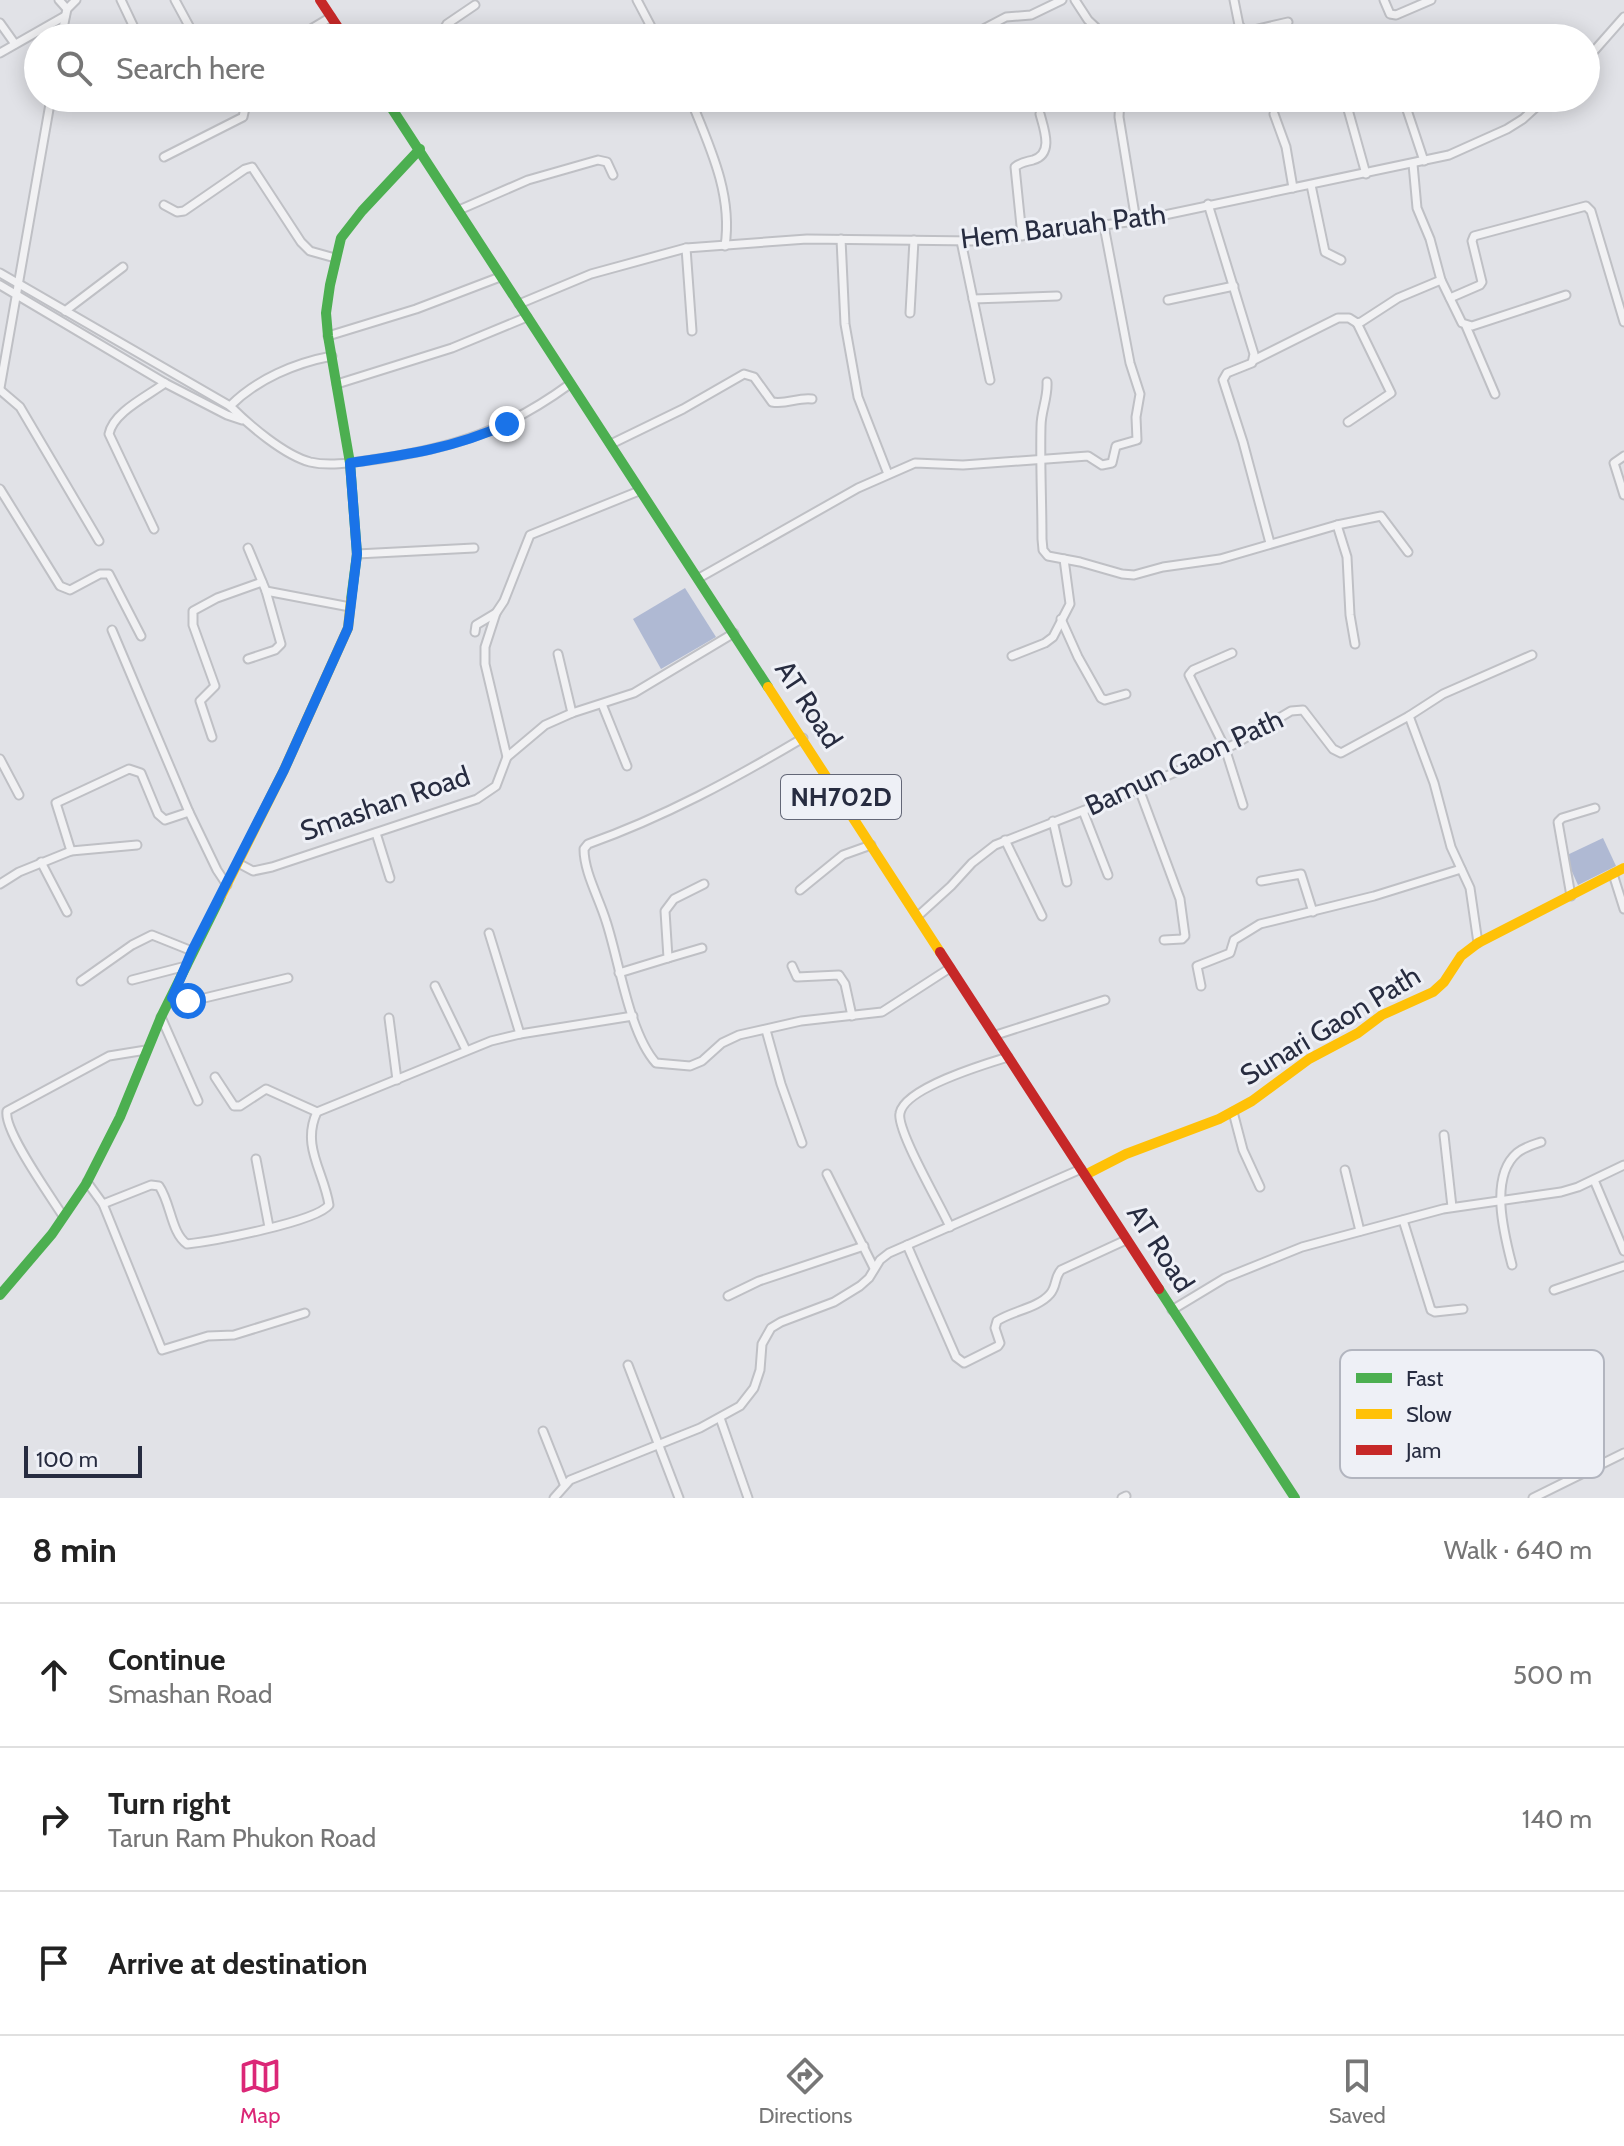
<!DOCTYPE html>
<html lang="en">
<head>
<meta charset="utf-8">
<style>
  :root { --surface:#fff; --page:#f2f2f2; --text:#222; --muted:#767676; --line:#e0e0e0; --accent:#db2777 }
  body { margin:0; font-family:Cabin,sans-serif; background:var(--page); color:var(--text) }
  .scale { position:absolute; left:24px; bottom:20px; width:118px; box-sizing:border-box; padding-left:8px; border:4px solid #272c40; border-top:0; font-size:22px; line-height:28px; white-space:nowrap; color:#272c40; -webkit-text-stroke:6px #eef0f6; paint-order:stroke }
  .stop { position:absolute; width:24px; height:24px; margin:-18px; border:6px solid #1a73e8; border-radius:50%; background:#fff }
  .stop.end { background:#1a73e8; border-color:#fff; box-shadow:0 2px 8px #0008 }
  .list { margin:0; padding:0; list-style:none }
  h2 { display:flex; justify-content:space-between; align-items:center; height:104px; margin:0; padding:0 32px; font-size:34px }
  h2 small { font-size:26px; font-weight:400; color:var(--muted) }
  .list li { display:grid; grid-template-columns:52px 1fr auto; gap:24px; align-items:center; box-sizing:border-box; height:144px; padding:0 32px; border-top:2px solid var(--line) }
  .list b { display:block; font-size:30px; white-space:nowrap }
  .list p { margin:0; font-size:26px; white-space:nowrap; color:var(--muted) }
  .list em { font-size:26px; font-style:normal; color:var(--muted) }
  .icon { flex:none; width:44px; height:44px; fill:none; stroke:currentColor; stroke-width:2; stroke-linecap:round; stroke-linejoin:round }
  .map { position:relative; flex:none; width:1624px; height:1498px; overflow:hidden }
  .search { position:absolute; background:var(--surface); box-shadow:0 4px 20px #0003; left:24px; right:24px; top:24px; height:88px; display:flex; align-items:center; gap:20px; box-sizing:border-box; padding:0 28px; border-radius:44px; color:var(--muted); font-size:30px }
  .sheet { height:536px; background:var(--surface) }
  nav { display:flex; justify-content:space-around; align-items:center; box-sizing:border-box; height:112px; border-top:2px solid var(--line); background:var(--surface); font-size:22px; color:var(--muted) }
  nav a { display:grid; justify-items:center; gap:4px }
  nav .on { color:var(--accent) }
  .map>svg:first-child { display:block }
</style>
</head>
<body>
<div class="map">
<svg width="1624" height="1498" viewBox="0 0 1624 1498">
  <rect width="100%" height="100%" fill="#e1e2e7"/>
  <g fill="#afb9d3">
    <path d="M 685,588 L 716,637 L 661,669 L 633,619 Z"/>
    <path d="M 1603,838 L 1616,866 L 1578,885 L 1565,856 Z"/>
  </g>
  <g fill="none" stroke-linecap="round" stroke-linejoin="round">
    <g stroke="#bfc0c5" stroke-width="11">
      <g id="street">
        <path d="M 59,0 L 67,9"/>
        <path d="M 121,0 L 139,38"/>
        <path d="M 175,0 L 195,37"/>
        <path d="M 637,0 L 657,38"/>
        <path d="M 1075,0 L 1088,20 L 1107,38"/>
        <path d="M 1234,0 L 1239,25 L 1245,32 L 1288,22"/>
        <path d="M 1384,0 L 1390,14 L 1396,15 L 1431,0"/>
        <path d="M 0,23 L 15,44"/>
        <path d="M 61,38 L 67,9 L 76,0"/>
        <path d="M 296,38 L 331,17"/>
        <path d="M 439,38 L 447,24 L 475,5"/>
        <path d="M 798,38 L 802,38"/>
        <path d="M 966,38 L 1006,17 L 1031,15 L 1062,0"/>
        <path d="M 0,53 L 65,16"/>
        <path d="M 1586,60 L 1624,17"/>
        <path d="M 690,98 C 709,145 733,194 725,246"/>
        <path d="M 1120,98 L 1119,117 L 1136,221"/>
        <path d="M 1403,98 L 1424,161"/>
        <path d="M 150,106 L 161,98"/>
        <path d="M 1347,106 L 1366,174"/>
        <path d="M 1274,114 L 1286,147 L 1293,188"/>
        <path d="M 164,157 L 243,117 L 245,108 L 242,98"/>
        <path d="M 1413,164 L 1417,208 L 1430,239 L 1441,280 L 1462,323 L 1472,326 L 1566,295"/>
        <path d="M 1311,185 L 1325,252 L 1341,260"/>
        <path d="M 1208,204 L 1254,354 L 1252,363 L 1227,373 L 1223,380 L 1243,442 L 1270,543"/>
        <path d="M 164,205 L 177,212 L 184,211 L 245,169 L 252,167 L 301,242 L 310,251 L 335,258"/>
        <path d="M 459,210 L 528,180 L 598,160 L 607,162 L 613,175"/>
        <path d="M 1022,236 L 1015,167 C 1021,162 1025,162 1033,160 C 1054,154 1044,129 1040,114"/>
        <path d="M 841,239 L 845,324 L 858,397 L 888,474"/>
        <path d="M 961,241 L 990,380"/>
        <path d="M 686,248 L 692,331"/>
        <path d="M 0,273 L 230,406 C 249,425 284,455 310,462 C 331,467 356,462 378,459 C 454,448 507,430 570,384"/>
        <path d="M 0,285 L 165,383 L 227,415 L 242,420"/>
        <path d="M 1450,298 L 1480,285 L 1482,282 L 1472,241 L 1474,236 L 1586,206 L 1591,211 L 1624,322"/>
        <path d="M 973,299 L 1057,296"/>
        <path d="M 1168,300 L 1234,286"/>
        <path d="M 519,304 L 591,274 L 686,248 L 807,239 L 975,241 L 1136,221 L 1449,155 L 1507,129 L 1523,119 L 1546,98"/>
        <path d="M 65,311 L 123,267"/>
        <path d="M 910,313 L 914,240"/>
        <path d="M 1466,326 L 1495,394"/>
        <path d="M 328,336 L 416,309 L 500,277"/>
        <path d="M 1254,360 L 1338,318 L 1349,318 L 1357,323 L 1361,322 L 1398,298 L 1441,280"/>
        <path d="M 1047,382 C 1048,398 1041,411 1041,426 C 1040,463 1042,502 1042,539 L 1043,550 L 1048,556 L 1080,562 L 1122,574 L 1134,575 L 1163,567 L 1220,559 L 1337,525 L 1381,516 L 1408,552"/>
        <path d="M 337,384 L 452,348 L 527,317"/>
        <path d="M 0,388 L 51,98"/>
        <path d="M 0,390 L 20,407 L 99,541"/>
        <path d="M 230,406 C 257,379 295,363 332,356"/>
        <path d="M 1348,422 L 1391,393 L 1357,323"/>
        <path d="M 611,444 L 683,409 L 744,374 L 754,377 L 772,402 C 786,405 798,397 812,399"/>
        <path d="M 1624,456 L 1614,463 L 1624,495"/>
        <path d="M 0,489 L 60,586 L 70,590 L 100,574 L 109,574 L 141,636"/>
        <path d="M 1337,525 L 1347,557 L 1350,615 L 1355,644"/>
        <path d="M 154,529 L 109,434 C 113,412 148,396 165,383"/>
        <path d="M 357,554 L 474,548"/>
        <path d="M 699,578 L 858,488 L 915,463 L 963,465 L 1088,456 L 1102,465 L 1112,463 L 1116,446 L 1137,440 L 1136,417 L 1140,394 L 1130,363 L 1104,226"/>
        <path d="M 266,591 L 350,607"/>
        <path d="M 496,613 L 485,647 L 485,664 L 507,757"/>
        <path d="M 1061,619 L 1078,657 L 1101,698 L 1105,700 L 1126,694"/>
        <path d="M 112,630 L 189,812 L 217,870 L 227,885"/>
        <path d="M 475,632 L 476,625 L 496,613 L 504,601 L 530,535 L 639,491"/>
        <path d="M 1232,653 L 1193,670 L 1189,675 L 1225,748 L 1243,805"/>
        <path d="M 558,654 L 572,713"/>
        <path d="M 1012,656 L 1045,643 L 1053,637 L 1070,604 L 1064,559"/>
        <path d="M 248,659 L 275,650 L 281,644 L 266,591 L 248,548"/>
        <path d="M 602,704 L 627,766"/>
        <path d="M 1409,716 L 1443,694 L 1532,655"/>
        <path d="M 212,737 L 200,701 L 215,686 L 193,625 L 193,611 L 217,598 L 262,582"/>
        <path d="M 803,738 C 734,779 664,817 588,844 L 584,849 C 584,872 599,898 606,921 C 619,960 629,1033 656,1063 L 690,1066 L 702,1061 L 722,1043 L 739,1035 L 801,1021 L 882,1012 L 950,968"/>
        <path d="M 0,759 L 19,795"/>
        <path d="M 1139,789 L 1180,899 L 1185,936 L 1182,939 L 1164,940"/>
        <path d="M 1083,811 L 1108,875"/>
        <path d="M 1053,821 L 1067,882"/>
        <path d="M 376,833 L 390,878"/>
        <path d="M 1005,840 L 1042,916"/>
        <path d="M 71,851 L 56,803 L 129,769 L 141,773 L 158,814 L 165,820 L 189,812"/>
        <path d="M 41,862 L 67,912"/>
        <path d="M 238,863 L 253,871 L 272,867 L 477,799 L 496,786 L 507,757 L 545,725 L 572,713 L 634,693 L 734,633"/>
        <path d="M 1613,874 L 1624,909"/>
        <path d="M 1261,881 L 1301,874 L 1313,912"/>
        <path d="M 0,884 L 19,872 L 71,851 L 137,845"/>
        <path d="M 800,890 L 843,855 L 871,845"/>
        <path d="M 1571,896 L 1558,822 L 1562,818 L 1595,808"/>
        <path d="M 918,916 L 951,886 L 972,863 L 995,845 L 1139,789 L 1235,744 L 1291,711 L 1303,710 L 1333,749 L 1341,753 L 1409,716 L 1434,783 L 1451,847 L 1470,888 L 1478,943"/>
        <path d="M 489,933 L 520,1034"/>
        <path d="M 668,958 L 702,948"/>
        <path d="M 792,966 L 797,977 L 839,975 L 845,984 L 852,1016"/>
        <path d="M 619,973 L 668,958 L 665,911 L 674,899 L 704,884"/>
        <path d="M 132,980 L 186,966"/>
        <path d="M 81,981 L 132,945 L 152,935 L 192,951"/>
        <path d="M 435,986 L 466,1050"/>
        <path d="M 1201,986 L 1197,966 L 1230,953 L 1234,940 L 1260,924 L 1374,896 L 1461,869"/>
        <path d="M 172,998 L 196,1000 L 288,978"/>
        <path d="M 161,1017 L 198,1101"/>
        <path d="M 389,1018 L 397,1080"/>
        <path d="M 766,1030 L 781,1084 L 802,1143"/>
        <path d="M 996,1035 L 1105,1000"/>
        <path d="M 215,1077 L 234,1106 L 240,1106 L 266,1089 L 317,1112"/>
        <path d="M 1233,1112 L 1243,1150 L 1260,1187"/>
        <path d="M 1444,1135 L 1452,1207"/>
        <path d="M 256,1159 L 269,1227"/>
        <path d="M 1345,1170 L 1360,1231"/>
        <path d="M 827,1174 L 874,1268"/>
        <path d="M 1594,1180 L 1624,1251"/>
        <path d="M 87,1182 L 103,1204 L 151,1185 L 159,1186 C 171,1203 171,1233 187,1244 C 213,1241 316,1222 329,1205 C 324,1172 301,1146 317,1112 L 491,1041 L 520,1034 L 633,1016"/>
        <path d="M 103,1204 L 162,1350 L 208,1336 L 234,1335 L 305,1313"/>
        <path d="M 63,1216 C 51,1197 3,1130 7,1111 L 109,1056 L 146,1050"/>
        <path d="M 1403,1220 L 1431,1310 L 1435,1312 L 1463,1309"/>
        <path d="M 950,1227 C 941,1206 896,1130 900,1113 C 905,1088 985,1064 1008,1057"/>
        <path d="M 907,1245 L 956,1357 L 964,1363 L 998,1346 L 1000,1343 L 995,1328 L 997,1321 C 1012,1311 1038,1308 1050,1294 C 1057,1286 1054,1278 1061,1270 L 1126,1240"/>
        <path d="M 1512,1265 C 1504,1234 1489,1177 1517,1153 C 1524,1147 1532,1145 1541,1142"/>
        <path d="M 1554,1290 L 1624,1266"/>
        <path d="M 728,1296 L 759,1281 L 864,1246"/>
        <path d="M 1172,1310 L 1225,1278 L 1302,1247 L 1443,1209 L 1561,1192 L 1578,1187 L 1624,1165"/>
        <path d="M 628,1365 L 679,1498"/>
        <path d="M 720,1418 L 748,1498"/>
        <path d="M 543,1431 L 564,1484"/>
        <path d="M 554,1498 L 570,1480 L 700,1428 L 740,1406 L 754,1388 L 760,1370 L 762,1344 L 771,1328 L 781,1322 L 834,1302 L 860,1286 L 869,1278 L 880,1260 L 889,1253 L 1081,1169"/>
        <path d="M 1122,1498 L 1126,1496"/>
        <path d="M 1533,1498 L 1624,1453"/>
      </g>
    </g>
    <use href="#street" stroke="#f1f1f3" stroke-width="7"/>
    <g stroke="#4caf50" stroke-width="10">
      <path d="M 385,98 L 768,687"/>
      <path d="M 351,600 L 357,554 L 350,463 L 328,336 L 326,313 L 330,285 L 341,238 L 362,211 L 420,149"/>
      <path d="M 1159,1289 L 1295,1498"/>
      <path d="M 0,1295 L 52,1234 L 86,1184 L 120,1117 L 161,1017 L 221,896"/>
    </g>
    <g stroke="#ffc107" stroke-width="10">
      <path d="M 768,687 L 940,952"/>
      <path d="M 221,896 L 284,770 L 348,628 L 351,600"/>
      <path d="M 1085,1175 L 1126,1154 L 1219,1119 L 1252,1101 L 1309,1059 L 1358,1033 L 1382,1015 L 1433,992 L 1444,982 L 1461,956 L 1478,943 L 1624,868"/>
    </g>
    <g stroke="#c62828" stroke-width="10">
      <path d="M 320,0 L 345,38"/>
      <path d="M 940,952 L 1159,1289"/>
    </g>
  </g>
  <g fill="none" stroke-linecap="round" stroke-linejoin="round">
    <path stroke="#1a73e8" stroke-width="10" d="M 188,1001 L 172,998 L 192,951 L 284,770 L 348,628 L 357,554 L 350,463 C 406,455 455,448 507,424"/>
  </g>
  <g text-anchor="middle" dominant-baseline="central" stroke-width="6" stroke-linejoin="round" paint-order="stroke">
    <rect fill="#eef0f6" stroke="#636777" stroke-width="2" x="781" y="775" width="120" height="44" rx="6"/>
    <g font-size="26" font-weight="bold" fill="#272c40">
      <text x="841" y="797">NH702D</text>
    </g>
    <g font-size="28" fill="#272c40" stroke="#eef0f6">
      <text transform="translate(1063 226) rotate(-7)">Hem Baruah Path</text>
      <text transform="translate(809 704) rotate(57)">AT Road</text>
      <text transform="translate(1184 762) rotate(-25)">Bamun Gaon Path</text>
      <text transform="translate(385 803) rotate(-19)">Smashan Road</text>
      <text transform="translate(1330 1025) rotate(-31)">Sunari Gaon Path</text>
      <text transform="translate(1161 1248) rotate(57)">AT Road</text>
    </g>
  </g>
  <rect x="1340" y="1350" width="264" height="128" rx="12" fill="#eef0f6" stroke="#b2b5bf" stroke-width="2"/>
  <rect x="1356" y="1373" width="36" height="10" fill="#4caf50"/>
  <rect x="1356" y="1409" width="36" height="10" fill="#ffc107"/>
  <rect x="1356" y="1445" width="36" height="10" fill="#c62828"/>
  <g font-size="22" fill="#272c40">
    <text x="1406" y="1386">Fast</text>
    <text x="1406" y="1422">Slow</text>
    <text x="1406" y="1458">Jam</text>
  </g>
</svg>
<div class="scale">100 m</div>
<div class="stop" style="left:188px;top:1001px"></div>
<div class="stop end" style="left:507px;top:424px"></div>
<div class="search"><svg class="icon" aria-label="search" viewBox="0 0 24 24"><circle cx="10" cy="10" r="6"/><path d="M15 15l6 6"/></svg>Search here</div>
</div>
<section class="sheet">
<h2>8 min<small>Walk · 640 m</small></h2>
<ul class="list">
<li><svg class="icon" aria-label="ahead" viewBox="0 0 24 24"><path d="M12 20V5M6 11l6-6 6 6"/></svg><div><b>Continue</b><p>Smashan Road</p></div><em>500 m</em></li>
<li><svg class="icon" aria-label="right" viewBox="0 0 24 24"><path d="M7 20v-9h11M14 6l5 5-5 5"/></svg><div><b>Turn right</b><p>Tarun Ram Phukon Road</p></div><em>140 m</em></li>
<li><svg class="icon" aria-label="arrive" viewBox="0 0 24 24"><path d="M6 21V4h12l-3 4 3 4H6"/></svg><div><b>Arrive at destination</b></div></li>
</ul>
</section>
<nav>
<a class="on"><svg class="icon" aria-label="map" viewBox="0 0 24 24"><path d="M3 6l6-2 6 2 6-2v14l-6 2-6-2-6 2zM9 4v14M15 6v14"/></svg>Map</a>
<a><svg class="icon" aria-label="directions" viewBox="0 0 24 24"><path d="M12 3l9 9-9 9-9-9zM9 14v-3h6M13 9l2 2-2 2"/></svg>Directions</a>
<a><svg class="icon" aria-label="saved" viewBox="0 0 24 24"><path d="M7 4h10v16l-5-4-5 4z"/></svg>Saved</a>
</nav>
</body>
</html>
